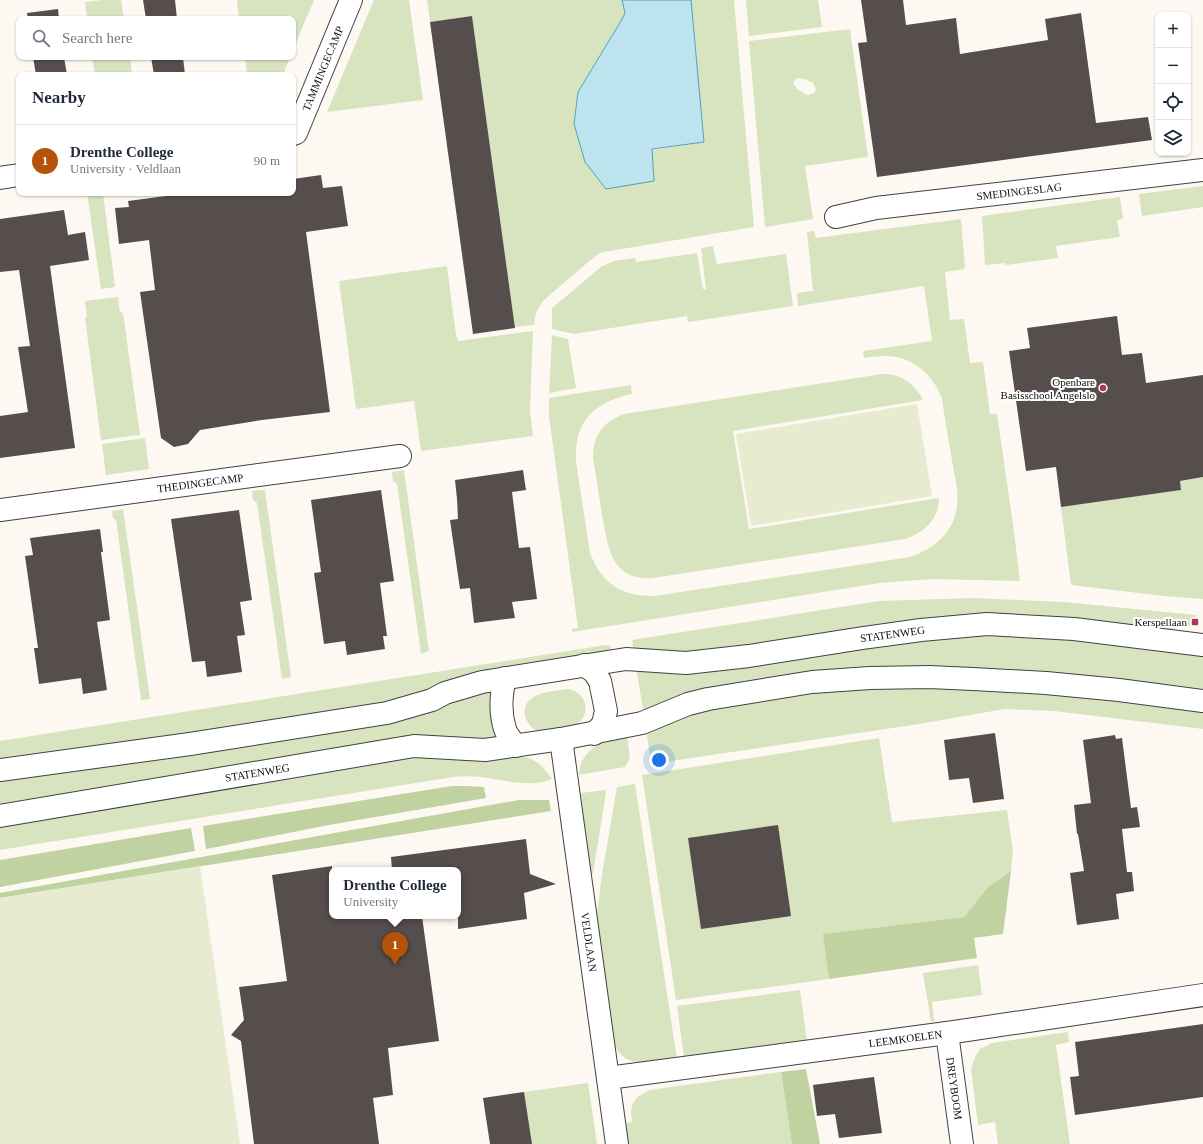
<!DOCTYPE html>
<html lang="en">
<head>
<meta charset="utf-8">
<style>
  :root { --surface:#fff; --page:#f2f2f3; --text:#1f2937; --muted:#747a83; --line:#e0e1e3; --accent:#b45309 }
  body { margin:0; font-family:"Times New Roman",serif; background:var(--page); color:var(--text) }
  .controls { position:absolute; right:12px; top:12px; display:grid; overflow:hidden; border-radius:8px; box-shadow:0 1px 3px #0004 }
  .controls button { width:36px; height:36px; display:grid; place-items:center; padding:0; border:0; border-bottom:1px solid var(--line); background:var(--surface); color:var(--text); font:20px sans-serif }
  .you { position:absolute; left:659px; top:760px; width:14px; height:14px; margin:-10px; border:3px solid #fff; border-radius:50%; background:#1a73e8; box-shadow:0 0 0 6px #1a73e833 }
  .badge { display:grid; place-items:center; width:26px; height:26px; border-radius:50%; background:var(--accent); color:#fff; font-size:13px; font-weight:700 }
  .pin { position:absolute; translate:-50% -33px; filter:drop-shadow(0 1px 2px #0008) }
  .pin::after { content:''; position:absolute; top:21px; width:14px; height:12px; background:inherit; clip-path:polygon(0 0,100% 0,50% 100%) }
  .popup { position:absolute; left:329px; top:867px; width:132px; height:52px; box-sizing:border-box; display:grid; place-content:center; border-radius:8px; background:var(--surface); filter:drop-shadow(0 1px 3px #0005); font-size:13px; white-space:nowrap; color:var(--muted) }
  .popup b { font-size:15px; color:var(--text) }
  .popup::after { content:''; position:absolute; left:50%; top:100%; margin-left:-8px; border:8px solid transparent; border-top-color:var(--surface) }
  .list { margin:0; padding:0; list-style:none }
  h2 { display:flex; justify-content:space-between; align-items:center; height:52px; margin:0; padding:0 16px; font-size:17px }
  h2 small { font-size:13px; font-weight:400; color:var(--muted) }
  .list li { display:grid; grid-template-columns:26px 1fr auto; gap:12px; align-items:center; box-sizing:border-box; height:72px; padding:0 16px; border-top:1px solid var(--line) }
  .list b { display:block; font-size:15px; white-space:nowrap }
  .list p { margin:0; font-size:13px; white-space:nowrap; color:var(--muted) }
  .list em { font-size:13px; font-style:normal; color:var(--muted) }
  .icon { flex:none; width:22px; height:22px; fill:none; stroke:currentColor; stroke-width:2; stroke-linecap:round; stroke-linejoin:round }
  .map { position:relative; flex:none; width:1203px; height:1144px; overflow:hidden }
  .search { position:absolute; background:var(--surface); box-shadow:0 1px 3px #0004; left:16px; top:16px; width:280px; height:44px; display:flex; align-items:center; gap:10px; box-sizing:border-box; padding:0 14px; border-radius:8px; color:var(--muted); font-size:15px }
  .panel { position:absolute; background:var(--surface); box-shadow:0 1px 3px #0004; left:16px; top:72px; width:280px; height:124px; border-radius:8px }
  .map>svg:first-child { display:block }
</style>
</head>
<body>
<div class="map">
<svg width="1203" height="1144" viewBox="0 0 1203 1144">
  <rect width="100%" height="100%" fill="#fdf9f2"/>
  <g fill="#d8e4bf" fill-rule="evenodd">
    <path d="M 103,0 L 121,0 L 124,19 L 87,19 L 85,2 Z"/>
    <path d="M 237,0 L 314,0 L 293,50 L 293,19 L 239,19 Z"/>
    <path d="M 374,0 L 409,0 L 423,100 L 327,112 Z"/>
    <path d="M 427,0 L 622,0 L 625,13 L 621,21 L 578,92 L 574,124 L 585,162 L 652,150 L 704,142 L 691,0 L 734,0 L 754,227 L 604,252 L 598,254 L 587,263 L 543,301 L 536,313 L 534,325 L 515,327 L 472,16 L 430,22 Z"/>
    <path d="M 746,0 L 818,0 L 822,27 L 749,36 Z"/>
    <path d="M 850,29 L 868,157 L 805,166 L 813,219 L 765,227 L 749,41 ZM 797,78 L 805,79 L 813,83 L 816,89 L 814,93 L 807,95 L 797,89 L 793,83 Z"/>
    <path d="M 92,57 L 130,57 L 132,75 L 95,75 Z"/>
    <path d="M 245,57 L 290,57 L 283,75 L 247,75 Z"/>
    <path d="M 1203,186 L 1203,207 L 1142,216 L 1139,194 Z"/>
    <path d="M 87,193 L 103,193 L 115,287 L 101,289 Z"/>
    <path d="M 1120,197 L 1123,219 L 1117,220 L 1120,237 L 1056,246 L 1058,258 L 1006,265 L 1005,263 L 987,265 L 985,264 L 982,216 Z"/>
    <path d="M 961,219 L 965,267 L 964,269 L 945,272 L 950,320 L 964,319 L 970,363 L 983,362 L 990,414 L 997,414 L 1013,524 L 1020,581 L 933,579 L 880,583 L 572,632 L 572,629 L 578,628 L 549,416 L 549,398 L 631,385 L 632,394 C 594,402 574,421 576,461 L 590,553 C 602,584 621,596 654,596 L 910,557 C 934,549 955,532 957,505 C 959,490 954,474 952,460 C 948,439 945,419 942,399 C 934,375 912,356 886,356 C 878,356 871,357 864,358 L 863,351 L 932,341 L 924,286 L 798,306 L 797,293 L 813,291 L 807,232 L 814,231 L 816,238 Z"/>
    <path d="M 713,246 L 717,264 L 786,254 L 793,306 L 688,322 L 687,316 L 574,334 L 552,329 L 552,308 L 601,267 L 614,261 L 635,258 L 636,262 L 697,253 L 703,289 L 706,289 L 701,248 Z"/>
    <path d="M 447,266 L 456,335 L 458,341 L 533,331 L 530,410 L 533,436 L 421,451 L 414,401 L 356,409 L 339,281 Z"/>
    <path d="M 118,297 L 120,312 L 123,313 L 140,435 L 101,440 L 85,318 L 87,317 L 85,301 Z"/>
    <path d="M 552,335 L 568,339 L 576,388 L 549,393 Z"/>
    <path d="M 882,374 C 901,373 915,384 923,400 L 733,431 L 749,529 L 939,498 C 939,519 924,533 905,539 L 653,578 C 610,581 608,546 602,514 C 599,495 596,477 593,458 C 593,435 603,422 624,414 Z"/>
    <path d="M 145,438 L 149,469 L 106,475 L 102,444 Z"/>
    <path d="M 404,470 L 429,651 L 421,654 L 397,484 L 393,481 L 392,472 Z"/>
    <path d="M 1203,477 L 1203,599 L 1164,596 L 1071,585 L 1061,507 L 1181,490 L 1180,481 Z"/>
    <path d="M 265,490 L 291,677 L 282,679 L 257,503 L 253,500 L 252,491 Z"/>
    <path d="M 123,509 L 150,699 L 141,700 L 116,520 L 113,518 L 112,511 Z"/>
    <path d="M 973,598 L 1064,602 L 1196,615 L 1195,625 L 1157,632 L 1114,626 L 724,652 L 634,653 L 632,640 L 879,601 Z"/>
    <path d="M 978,632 L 1043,634 L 1203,654 L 1203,694 L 945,669 L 644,715 L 636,667 Z"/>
    <path d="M 606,645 L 610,646 L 614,654 L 399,702 L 0,763 L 0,741 Z"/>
    <path d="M 898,683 L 1063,692 L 1203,709 L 1203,729 L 1054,711 L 1005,709 L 919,724 L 651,764 L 646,729 L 725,702 Z"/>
    <path d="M 491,689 L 497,740 L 0,808 L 0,775 Z"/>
    <path d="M 569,689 C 587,693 592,715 576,725 C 566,727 545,734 536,730 C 531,728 526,721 525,716 C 521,692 553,691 569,689 Z"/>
    <path d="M 627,735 L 630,758 L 625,767 L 579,775 C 580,756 592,745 610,741 L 609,736 Z"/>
    <path d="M 879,738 L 892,822 L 1007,810 L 1013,851 L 1011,871 L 988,887 L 964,917 L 824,934 L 829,979 L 676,1000 L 642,775 Z"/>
    <path d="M 513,753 L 515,757 C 531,754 544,766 552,779 C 533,788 501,780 481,777 C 472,776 462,776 453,777 L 0,850 L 0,827 L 401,755 Z"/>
    <path d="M 635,784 L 677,1059 C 654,1062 626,1071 614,1044 L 596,922 L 602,874 L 617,787 Z"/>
    <path d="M 605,790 L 606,793 L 593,873 L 592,874 L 590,873 L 588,863 L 581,793 Z"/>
    <path d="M 978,965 L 982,995 L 932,1002 L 934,1021 L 931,1022 L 923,973 Z"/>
    <path d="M 800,990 L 807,1041 L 684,1057 L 677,1006 Z"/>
    <path d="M 1068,1032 L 1069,1042 L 1056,1045 L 1070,1144 L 998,1144 L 995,1122 L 978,1125 L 971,1069 L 976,1055 L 980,1049 L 992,1043 Z"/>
    <path d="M 781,1072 L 792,1144 L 627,1144 L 624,1123 L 632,1122 C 629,1104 634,1097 650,1090 Z"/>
    <path d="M 588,1083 L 597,1144 L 532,1144 L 524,1092 Z"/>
  </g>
  <g fill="#bfd2a0">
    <path d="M 452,786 L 466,786 L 484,787 L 486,798 L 329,825 L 206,849 L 203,826 Z"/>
    <path d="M 519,800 L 549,800 L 551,811 L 0,898 L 0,893 Z"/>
    <path d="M 191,828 L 195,851 L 0,887 L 0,860 Z"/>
    <path d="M 1011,871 L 1003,934 L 974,938 L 977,958 L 829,979 L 823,934 L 964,917 L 988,887 Z"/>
    <path d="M 806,1069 L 820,1144 L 792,1144 L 781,1072 Z"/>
  </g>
  <g fill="#e7ecd0">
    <path d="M 917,404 L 932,496 L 751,526 L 736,434 Z"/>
    <path d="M 200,866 L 240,1144 L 0,1144 L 0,898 Z"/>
  </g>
  <path fill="#bde4ee" stroke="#4da2bc" d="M 622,0 L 691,0 L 704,142 L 652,149 L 654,181 L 606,189 L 585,162 L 574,124 L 578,92 L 621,21 L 625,13 Z"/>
  <g fill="#564e4c">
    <path d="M 143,0 L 175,0 L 177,19 L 146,19 Z"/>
    <path d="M 861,0 L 903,0 L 906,25 L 956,18 L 960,54 L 1048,40 L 1045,19 L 1081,13 L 1096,123 L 1148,117 L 1152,140 L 877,177 L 858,43 L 867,42 Z"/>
    <path d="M 58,9 L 59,19 L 28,19 L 27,13 Z"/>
    <path d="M 472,16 L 515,328 L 473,334 L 430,22 Z"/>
    <path d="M 33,57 L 64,57 L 67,75 L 36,75 Z"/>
    <path d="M 151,57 L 183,57 L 185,75 L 154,75 Z"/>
    <path d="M 321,175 L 323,188 L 342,186 L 348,226 L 306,232 L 330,412 L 262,420 L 200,430 L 188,444 L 174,447 L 161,438 L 140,292 L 155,290 L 149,240 L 119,244 L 115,208 L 129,207 L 128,201 L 189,193 L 293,193 L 293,179 Z"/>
    <path d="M 64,210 L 68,235 L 85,232 L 89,260 L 50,266 L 75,448 L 0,458 L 0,416 L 28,412 L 18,347 L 30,346 L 19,270 L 0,272 L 0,219 Z"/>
    <path d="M 1117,316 L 1122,355 L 1142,353 L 1146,383 L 1203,375 L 1203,477 L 1180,481 L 1181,490 L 1061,507 L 1056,467 L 1026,471 L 1009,351 L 1030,348 L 1027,328 Z"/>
    <path d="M 523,470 L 526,490 L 512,492 L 519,548 L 530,547 L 537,599 L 512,602 L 515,618 L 474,623 L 470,588 L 460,589 L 450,520 L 458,519 L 457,499 L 455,480 Z"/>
    <path d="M 381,490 L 394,581 L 380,583 L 387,636 L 383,636 L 385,649 L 347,655 L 345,641 L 324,644 L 314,573 L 321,572 L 311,500 Z"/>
    <path d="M 239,510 L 252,600 L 240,602 L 245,635 L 237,636 L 242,672 L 207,677 L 205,661 L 192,662 L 171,519 Z"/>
    <path d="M 100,529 L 103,552 L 101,552 L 110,620 L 97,622 L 107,690 L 83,694 L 81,678 L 39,684 L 34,648 L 38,648 L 25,556 L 33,555 L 30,538 Z"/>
    <path d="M 995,733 L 1004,799 L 973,803 L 969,778 L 949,780 L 944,740 Z"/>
    <path d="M 1115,735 L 1116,739 L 1122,738 L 1131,808 L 1137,807 L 1140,827 L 1122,829 L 1127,872 L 1132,872 L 1134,891 L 1116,894 L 1119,919 L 1077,925 L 1070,873 L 1084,871 L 1078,834 L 1077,834 L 1074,805 L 1091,803 L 1083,740 Z"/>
    <path d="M 778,825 L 791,916 L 701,929 L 688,838 Z"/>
    <path d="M 526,839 L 530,874 L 556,884 L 524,893 L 527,919 L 458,929 L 458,870 L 392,870 L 391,857 Z"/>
    <path d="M 332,866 L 332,916 L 422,916 L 439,1041 L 388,1048 L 393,1095 L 373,1098 L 379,1144 L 254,1144 L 241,1041 L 231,1035 L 244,1020 L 239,987 L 287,981 L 272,875 Z"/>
    <path d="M 1203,1024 L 1203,1097 L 1075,1115 L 1070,1077 L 1079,1076 L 1075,1042 Z"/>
    <path d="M 874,1077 L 882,1133 L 839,1138 L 835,1114 L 817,1116 L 813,1085 Z"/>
    <path d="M 524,1092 L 532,1144 L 490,1144 L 483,1098 Z"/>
  </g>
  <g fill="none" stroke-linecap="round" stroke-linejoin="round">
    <g stroke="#414141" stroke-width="24">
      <g id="minor">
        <path id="s1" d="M 293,134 L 296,133 L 351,0"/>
        <path d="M 0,178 L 19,175"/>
        <path id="s2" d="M 836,217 L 876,208 L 1203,170"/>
        <path id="s3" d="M 0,510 L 400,456"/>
        <path id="s4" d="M 561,739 L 617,1144"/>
        <path id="s5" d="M 947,1033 L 962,1144"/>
        <path id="s6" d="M 608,1078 L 947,1033 L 1203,995"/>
      </g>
    </g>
    <g stroke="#414141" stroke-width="24">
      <g id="tertiary">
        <path d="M 584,665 L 594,672 L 600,681 L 606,711 L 603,724 L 594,734"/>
        <path d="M 505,678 C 501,694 500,713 505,729 C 507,735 512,741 516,746"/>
        <path id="s7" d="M 0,770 L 190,744 L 387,713 L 432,700 L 445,693 L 482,682 L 626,659 L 686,663 L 749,656 L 863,638 L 921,630 L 987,624 L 1074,629 L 1203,645"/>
        <path id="s8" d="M 0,816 L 414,746 L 485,750 L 561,739 L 642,723 L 688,704 L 708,699 L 812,682 L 870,678 L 929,677 L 973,679 L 1046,683 L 1119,690 L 1203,701"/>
      </g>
    </g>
    <use href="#minor" stroke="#fff" stroke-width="22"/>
    <use href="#tertiary" stroke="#fff" stroke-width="22"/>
  </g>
  <g fill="#ad3851" stroke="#fff" stroke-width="1.5">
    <circle cx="1103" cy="388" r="4"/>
    <rect x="1191" y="618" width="8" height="8" rx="2"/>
  </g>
  <g text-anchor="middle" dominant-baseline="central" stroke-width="4" stroke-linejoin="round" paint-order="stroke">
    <g font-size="11" fill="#0e0e0e" stroke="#fff">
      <text stroke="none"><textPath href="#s1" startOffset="73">TAMMINGECAMP</textPath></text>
      <text stroke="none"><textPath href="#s2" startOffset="185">SMEDINGESLAG</textPath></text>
      <text stroke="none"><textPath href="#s3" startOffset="202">THEDINGECAMP</textPath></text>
      <text stroke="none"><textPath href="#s7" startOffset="906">STATENWEG</textPath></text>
      <text stroke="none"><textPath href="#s8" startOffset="261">STATENWEG</textPath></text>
      <text stroke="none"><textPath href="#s4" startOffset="205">VELDLAAN</textPath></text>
      <text stroke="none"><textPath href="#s6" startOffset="300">LEEMKOELEN</textPath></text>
      <text stroke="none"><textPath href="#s5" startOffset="56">DREYBOOM</textPath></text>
    </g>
    <g font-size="11" fill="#0e0e0e" stroke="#fff" text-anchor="end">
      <text x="1095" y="382">Openbare<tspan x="1095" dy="13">Basisschool Angelslo</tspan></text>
      <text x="1187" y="622">Kerspellaan</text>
    </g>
  </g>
</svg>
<div class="controls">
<button>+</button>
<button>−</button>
<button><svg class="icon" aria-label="locate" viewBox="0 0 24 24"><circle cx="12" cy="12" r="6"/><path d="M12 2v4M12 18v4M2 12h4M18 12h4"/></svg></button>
<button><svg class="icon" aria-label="layers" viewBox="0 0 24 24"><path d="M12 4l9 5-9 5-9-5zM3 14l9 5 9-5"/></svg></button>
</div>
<div class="you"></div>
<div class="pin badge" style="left:395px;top:965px">1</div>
<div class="popup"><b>Drenthe College</b>University</div>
<div class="search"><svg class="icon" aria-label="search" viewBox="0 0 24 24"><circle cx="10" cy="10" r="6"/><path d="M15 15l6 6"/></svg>Search here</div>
<section class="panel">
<h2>Nearby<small></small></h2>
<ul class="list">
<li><span class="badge">1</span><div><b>Drenthe College</b><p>University · Veldlaan</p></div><em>90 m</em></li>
</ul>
</section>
</div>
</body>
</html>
